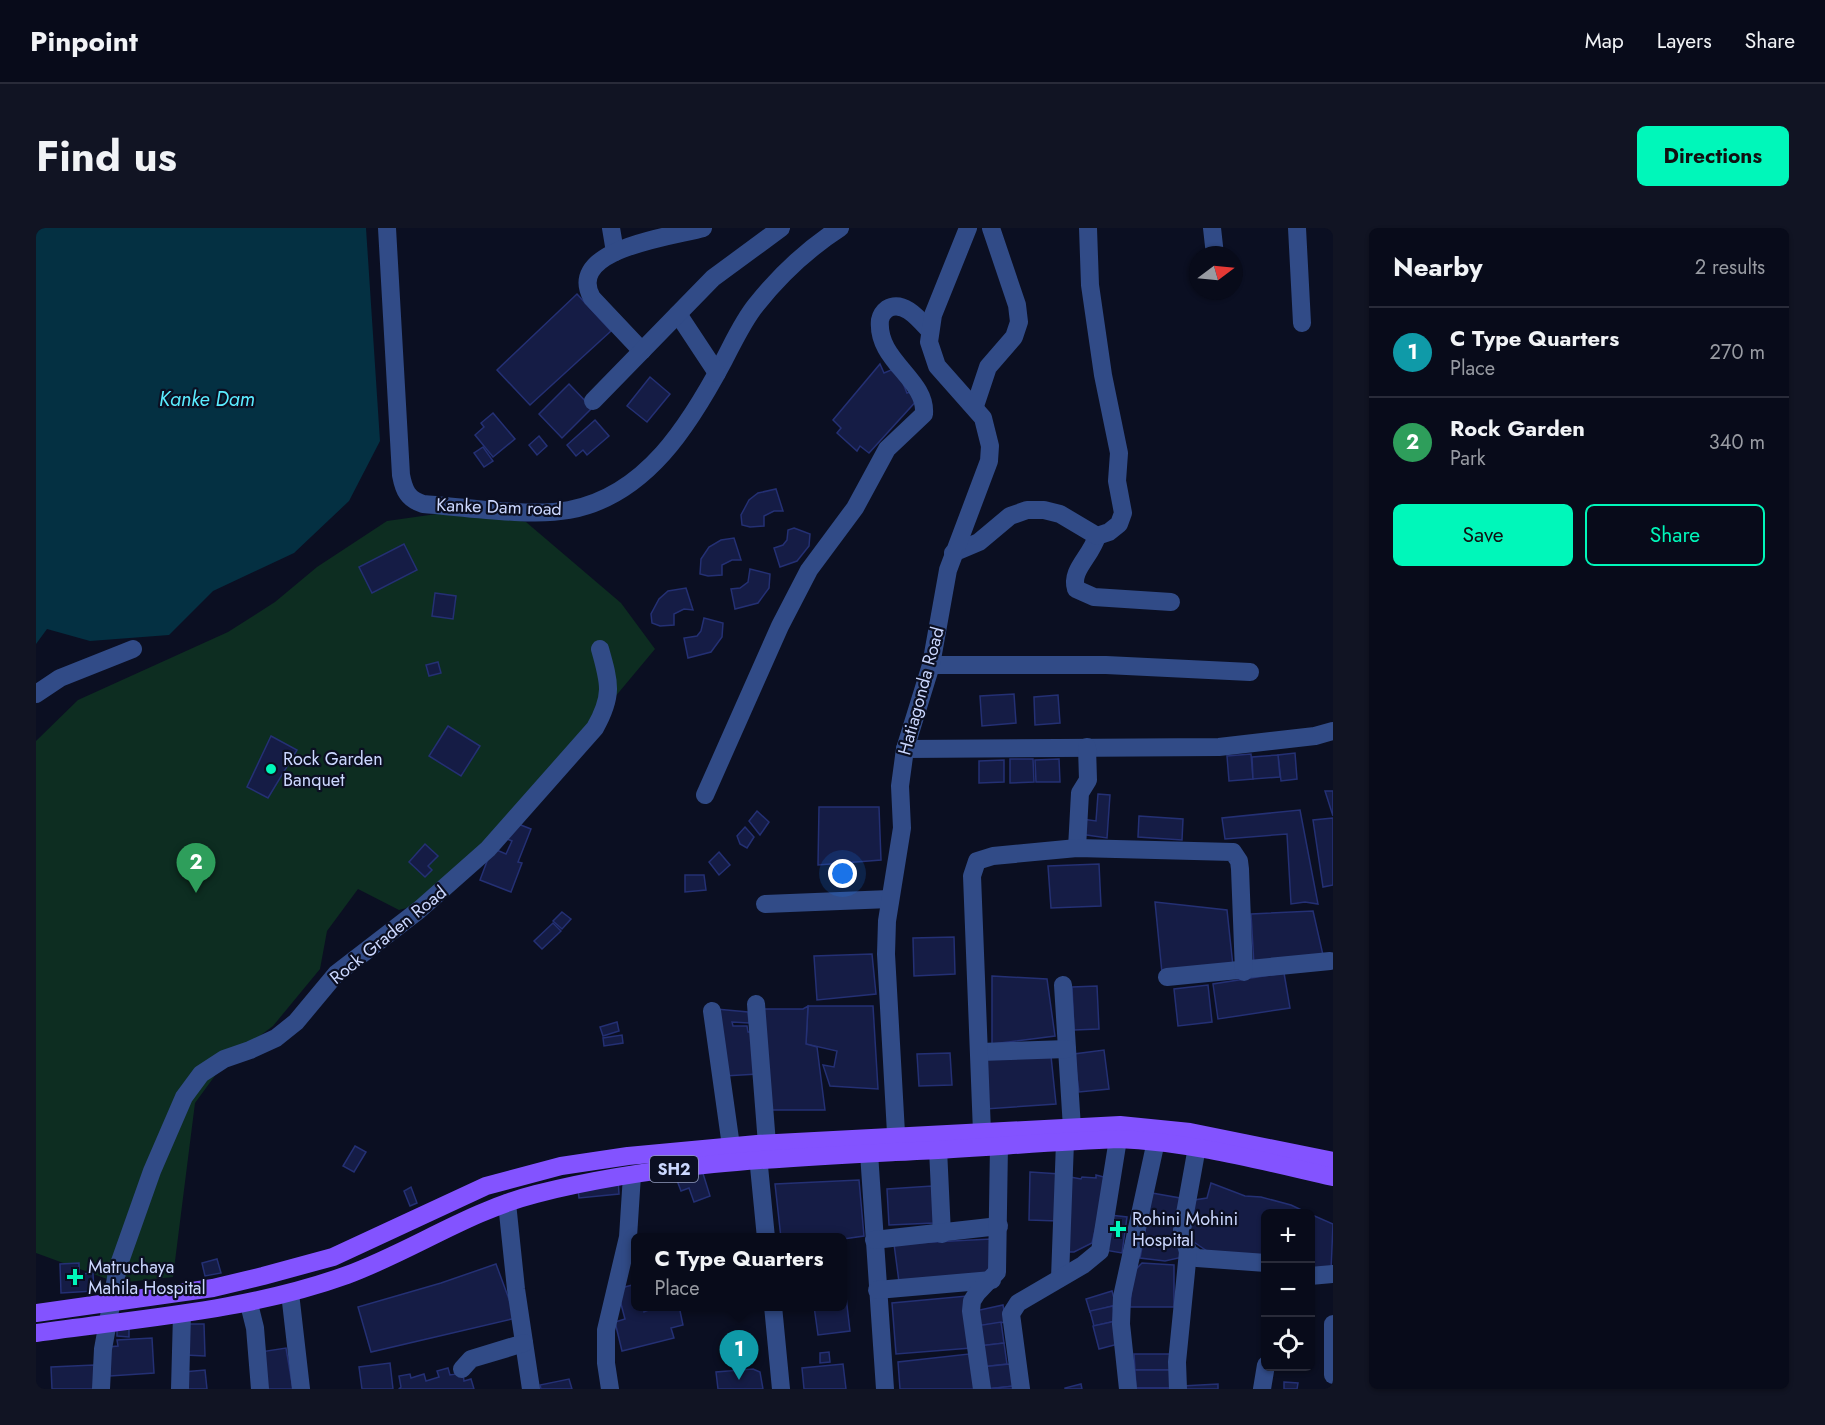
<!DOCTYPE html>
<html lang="en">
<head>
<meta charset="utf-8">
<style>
  :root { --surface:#080b1a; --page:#111423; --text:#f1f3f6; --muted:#989ba2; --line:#292b39; --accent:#00f7ba }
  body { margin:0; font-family:Jost,sans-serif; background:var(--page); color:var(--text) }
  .controls { position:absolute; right:18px; bottom:18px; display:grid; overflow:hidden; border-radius:9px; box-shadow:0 2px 4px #0004 }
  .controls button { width:54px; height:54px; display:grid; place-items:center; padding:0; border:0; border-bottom:2px solid var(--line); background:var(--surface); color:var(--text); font:30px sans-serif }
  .compass { position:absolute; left:1153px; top:18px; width:54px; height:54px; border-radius:50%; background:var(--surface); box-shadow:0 2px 4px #0004; rotate:74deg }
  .you { position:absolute; left:807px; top:646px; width:21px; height:21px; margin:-15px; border:4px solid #fff; border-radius:50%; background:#1a73e8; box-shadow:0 0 0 9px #1a73e833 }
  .badge { display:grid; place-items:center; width:39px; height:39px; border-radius:50%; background:var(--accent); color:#fff; font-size:20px; font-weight:700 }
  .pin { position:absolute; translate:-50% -50px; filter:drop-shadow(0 2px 3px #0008) }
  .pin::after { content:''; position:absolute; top:32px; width:21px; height:18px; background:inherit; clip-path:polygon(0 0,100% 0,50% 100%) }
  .popup { position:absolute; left:595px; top:1005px; width:216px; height:78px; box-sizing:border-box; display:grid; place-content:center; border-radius:9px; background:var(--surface); filter:drop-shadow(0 2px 4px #0005); font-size:20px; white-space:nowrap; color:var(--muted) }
  .popup b { font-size:22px; color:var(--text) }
  .popup::after { content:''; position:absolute; left:50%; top:100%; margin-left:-12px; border:12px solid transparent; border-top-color:var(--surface) }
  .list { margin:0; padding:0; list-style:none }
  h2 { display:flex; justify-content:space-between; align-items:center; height:78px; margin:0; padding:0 24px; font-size:26px }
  h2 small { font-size:20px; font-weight:400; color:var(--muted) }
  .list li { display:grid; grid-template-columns:39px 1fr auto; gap:18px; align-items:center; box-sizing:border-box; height:90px; padding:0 24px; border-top:2px solid var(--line) }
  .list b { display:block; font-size:22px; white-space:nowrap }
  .list p { margin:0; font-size:20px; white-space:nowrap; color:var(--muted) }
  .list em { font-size:20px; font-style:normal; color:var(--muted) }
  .actions { display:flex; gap:12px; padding:18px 24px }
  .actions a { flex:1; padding:14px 0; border:2px solid var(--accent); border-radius:9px; text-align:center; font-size:21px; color:var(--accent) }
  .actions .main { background:var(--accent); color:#111 }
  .icon { flex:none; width:33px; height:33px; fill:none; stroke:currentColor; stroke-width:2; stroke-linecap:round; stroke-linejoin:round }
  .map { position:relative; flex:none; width:1297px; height:1161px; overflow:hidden; border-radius:9px }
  header { display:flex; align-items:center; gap:36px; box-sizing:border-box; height:84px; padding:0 30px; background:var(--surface); border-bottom:2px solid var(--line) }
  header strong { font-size:28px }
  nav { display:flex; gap:33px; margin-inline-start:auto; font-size:21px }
  .intro { display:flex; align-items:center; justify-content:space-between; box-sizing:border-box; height:144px; padding:0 36px }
  h1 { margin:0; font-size:42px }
  .button { padding:15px 27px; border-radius:9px; background:var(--accent); color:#111; font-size:21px; font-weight:700 }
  main { display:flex; gap:36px; padding:0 36px }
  aside { flex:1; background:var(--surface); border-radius:9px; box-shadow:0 2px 4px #0004 }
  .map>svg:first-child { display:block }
</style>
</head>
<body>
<header>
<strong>Pinpoint</strong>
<nav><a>Map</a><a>Layers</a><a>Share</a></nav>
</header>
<div class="intro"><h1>Find us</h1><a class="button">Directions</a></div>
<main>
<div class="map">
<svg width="1297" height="1161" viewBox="0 0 1297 1161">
  <rect width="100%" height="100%" fill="#0b0f22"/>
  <path fill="#0d2d21" d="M 429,282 L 490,294 L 585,375 L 619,421 L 412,669 L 363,682 L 322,661 L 291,703 L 284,741 L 237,798 L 189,834 L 159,875 L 137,1049 L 82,1055 L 0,1025 L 0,513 L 42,472 L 192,404 L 239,374 L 281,339 L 351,293 Z"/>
  <path fill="#043042" d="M 0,0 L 330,0 L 344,213 L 313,273 L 258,325 L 177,363 L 133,407 L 54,413 L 11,401 L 0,416 Z"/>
  <g fill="#151c45" stroke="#243074" stroke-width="1.5">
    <path d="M 541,66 L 575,103 L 494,177 L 461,142 Z"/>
    <path d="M 844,136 L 848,145 L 855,142 L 865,150 L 871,165 L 880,162 L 883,170 L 833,225 L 824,218 L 821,223 L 801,205 L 805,200 L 797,192 Z"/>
    <path d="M 614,149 L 634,166 L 611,194 L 591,178 Z"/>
    <path d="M 533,156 L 556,180 L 526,210 L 503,186 Z"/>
    <path d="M 457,185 L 479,211 L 457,229 L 439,207 L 448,199 L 445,195 Z"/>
    <path d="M 559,192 L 573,208 L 551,227 L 547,222 L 540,228 L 531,217 Z"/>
    <path d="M 503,208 L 511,218 L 501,227 L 493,217 Z"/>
    <path d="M 447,219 L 457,233 L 448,239 L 438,225 Z"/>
    <path d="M 740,261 L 747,283 L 738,283 L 728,288 L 728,298 L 714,299 L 706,297 L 705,287 L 713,272 L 722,265 Z"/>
    <path d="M 758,300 L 774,306 L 773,318 L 761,333 L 744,339 L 738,320 L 747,317 L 751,312 L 752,302 Z"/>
    <path d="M 698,310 L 705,332 L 696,332 L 686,337 L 686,347 L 672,348 L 664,346 L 665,331 L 673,319 L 685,312 Z"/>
    <path d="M 368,316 L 381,342 L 336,365 L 323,339 Z"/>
    <path d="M 714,341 L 734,346 L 733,360 L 722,375 L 699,381 L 695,361 L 704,360 L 712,354 Z"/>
    <path d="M 650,360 L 657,382 L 648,381 L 638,386 L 638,397 L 624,398 L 616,395 L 615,386 L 623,371 L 632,363 Z"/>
    <path d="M 399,365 L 420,368 L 417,391 L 396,388 Z"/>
    <path d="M 668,390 L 687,395 L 686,409 L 675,424 L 652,430 L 648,410 L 661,408 L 665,403 Z"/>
    <path d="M 402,434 L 405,445 L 393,448 L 390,437 Z"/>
    <path d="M 978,466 L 980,495 L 946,498 L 944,468 Z"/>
    <path d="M 1022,467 L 1024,495 L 999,497 L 998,469 Z"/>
    <path d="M 412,498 L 444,518 L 425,548 L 393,528 Z"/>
    <path d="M 235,508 L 261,522 L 232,570 L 211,559 Z"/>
    <path d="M 1259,525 L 1261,551 L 1245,553 L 1242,527 Z"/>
    <path d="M 1215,526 L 1217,551 L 1193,553 L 1191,528 Z"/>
    <path d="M 1242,527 L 1244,549 L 1217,551 L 1216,529 Z"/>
    <path d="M 974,531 L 997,531 L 998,554 L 974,555 Z"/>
    <path d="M 1023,531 L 1024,554 L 1000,554 L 999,532 Z"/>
    <path d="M 968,532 L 968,554 L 943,555 L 943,533 Z"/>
    <path d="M 1289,563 L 1297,563 L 1297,588 Z"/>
    <path d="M 1062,566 L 1074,567 L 1071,610 L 1044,606 L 1046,591 L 1060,593 Z"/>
    <path d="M 783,579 L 843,579 L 845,632 L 782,637 Z"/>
    <path d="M 1264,582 L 1282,676 L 1269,674 L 1255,676 L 1251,606 L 1189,611 L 1186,590 Z"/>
    <path d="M 721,583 L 733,594 L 724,607 L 713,593 Z"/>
    <path d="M 1103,588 L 1147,591 L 1146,612 L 1102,609 Z"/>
    <path d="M 1297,590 L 1297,657 L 1287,659 L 1277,592 Z"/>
    <path d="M 477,594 L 495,601 L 482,634 L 486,635 L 475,664 L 444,652 L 456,620 L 470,626 L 476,613 L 471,611 Z"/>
    <path d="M 709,599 L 718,609 L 711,620 L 704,616 L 701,608 Z"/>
    <path d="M 389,616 L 402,628 L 392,638 L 396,642 L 389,649 L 373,634 Z"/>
    <path d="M 683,624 L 694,637 L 683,647 L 673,634 Z"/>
    <path d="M 1063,636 L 1065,678 L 1015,680 L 1012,638 Z"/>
    <path d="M 649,647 L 668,647 L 670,662 L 649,664 Z"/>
    <path d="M 1119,674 L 1191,682 L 1197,738 L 1126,745 Z"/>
    <path d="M 1277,683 L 1287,727 L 1218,737 L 1215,686 Z"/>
    <path d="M 526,684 L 535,691 L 526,701 L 517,693 Z"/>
    <path d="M 517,695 L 525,703 L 506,721 L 498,713 Z"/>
    <path d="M 918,709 L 919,746 L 878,748 L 877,710 Z"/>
    <path d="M 836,726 L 840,766 L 781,772 L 778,728 Z"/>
    <path d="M 1248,745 L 1254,780 L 1182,791 L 1177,756 Z"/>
    <path d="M 956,748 L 1011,751 L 1019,808 L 956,816 Z"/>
    <path d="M 1172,757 L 1176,794 L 1142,798 L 1138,761 Z"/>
    <path d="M 1061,758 L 1063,801 L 1038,802 L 1036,759 Z"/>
    <path d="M 772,778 L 837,778 L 842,861 L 794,858 L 787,837 L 798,839 L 801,823 L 770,816 Z"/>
    <path d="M 772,778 L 770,816 L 781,819 L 789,882 L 734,882 L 728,781 L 767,781 Z"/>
    <path d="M 680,781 L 712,784 L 713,795 L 696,794 L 697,798 L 711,798 L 712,804 L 716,804 L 722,846 L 688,848 Z"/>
    <path d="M 581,794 L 583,803 L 567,808 L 564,799 Z"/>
    <path d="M 586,807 L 587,815 L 568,818 L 567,810 Z"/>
    <path d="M 1068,822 L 1073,861 L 1043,864 L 1038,826 Z"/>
    <path d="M 914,825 L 916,857 L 883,858 L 881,826 Z"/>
    <path d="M 950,828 L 1015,828 L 1020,876 L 949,881 Z"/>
    <path d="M 319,918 L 330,924 L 318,944 L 307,938 Z"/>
    <path d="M 665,939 L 674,968 L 658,974 L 653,960 L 645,963 L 639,947 Z"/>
    <path d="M 994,944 L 1024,946 L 1022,993 L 993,992 Z"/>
    <path d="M 1060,947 L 1072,950 L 1056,1015 L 1038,1024 L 1028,1024 L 1034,949 L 1045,951 L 1046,949 L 1060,950 Z"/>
    <path d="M 582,951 L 583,966 L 543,970 L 542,961 Z"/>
    <path d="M 823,952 L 828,1008 L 807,1011 L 745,1010 L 739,956 Z"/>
    <path d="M 1175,955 L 1209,968 L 1225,969 L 1255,977 L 1274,986 L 1230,986 L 1230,1032 L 1177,1027 L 1152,1010 L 1158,972 L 1171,970 Z"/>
    <path d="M 896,958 L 898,995 L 853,997 L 851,961 Z"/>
    <path d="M 375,959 L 381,975 L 374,978 L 368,963 Z"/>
    <path d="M 1116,965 L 1144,970 L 1147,1029 L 1129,1033 L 1104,1030 Z"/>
    <path d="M 1274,986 L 1297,996 L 1295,1043 L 1274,1043 Z"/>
    <path d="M 1074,987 L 1091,989 L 1086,1025 L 1068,1022 Z"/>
    <path d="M 955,1011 L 954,1046 L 863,1054 L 858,1016 Z"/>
    <path d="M 181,1031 L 185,1045 L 169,1048 L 166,1035 Z"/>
    <path d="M 43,1035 L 43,1046 L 57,1045 L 58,1063 L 25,1065 L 24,1036 Z"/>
    <path d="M 1106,1035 L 1138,1037 L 1138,1079 L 1094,1079 L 1097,1044 Z"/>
    <path d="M 460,1036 L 480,1090 L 335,1124 L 322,1079 L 405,1055 Z"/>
    <path d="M 600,1056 L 600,1078 L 607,1078 L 608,1084 L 622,1078 L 643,1078 L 647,1097 L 635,1100 L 638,1110 L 586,1123 L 579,1094 L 589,1091 L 581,1061 Z"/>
    <path d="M 1076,1063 L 1080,1077 L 1054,1084 L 1050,1071 Z"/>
    <path d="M 931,1068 L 935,1120 L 860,1126 L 856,1075 Z"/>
    <path d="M 807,1069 L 810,1069 L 814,1103 L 782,1107 L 778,1078 L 807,1078 Z"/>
    <path d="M 967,1077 L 970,1094 L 940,1098 L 939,1083 Z"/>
    <path d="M 1077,1078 L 1080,1093 L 1058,1098 L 1054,1083 Z"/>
    <path d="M 1080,1093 L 1086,1115 L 1063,1121 L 1057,1098 Z"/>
    <path d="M 965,1094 L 968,1115 L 943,1118 L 940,1098 Z"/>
    <path d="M 149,1096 L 168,1096 L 169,1128 L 149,1127 Z"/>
    <path d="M 81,1100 L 93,1101 L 93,1109 L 81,1108 Z"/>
    <path d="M 116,1110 L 118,1145 L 74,1148 L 72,1119 L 82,1118 L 81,1112 Z"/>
    <path d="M 968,1115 L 971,1136 L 945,1139 L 943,1118 Z"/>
    <path d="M 250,1120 L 257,1161 L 231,1161 L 224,1124 Z"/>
    <path d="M 793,1124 L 794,1134 L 784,1135 L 784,1125 Z"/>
    <path d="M 933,1126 L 939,1161 L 864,1161 L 862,1134 Z"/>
    <path d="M 1098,1126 L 1137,1126 L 1137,1142 L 1099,1142 Z"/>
    <path d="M 354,1135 L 357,1161 L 326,1161 L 323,1139 Z"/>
    <path d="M 807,1136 L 810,1161 L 768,1161 L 766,1140 Z"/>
    <path d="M 974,1136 L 978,1158 L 950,1161 L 945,1139 Z"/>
    <path d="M 58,1137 L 59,1161 L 16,1161 L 15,1139 Z"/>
    <path d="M 412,1140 L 414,1147 L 427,1145 L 428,1153 L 435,1151 L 438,1161 L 363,1161 L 365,1159 L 363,1148 L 374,1146 L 375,1150 L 388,1146 L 390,1153 L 403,1149 L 401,1143 Z"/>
    <path d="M 717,1141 L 724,1144 L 727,1161 L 682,1161 L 680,1144 Z"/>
    <path d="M 169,1142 L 171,1161 L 148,1161 L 147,1144 Z"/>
    <path d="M 1099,1142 L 1137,1142 L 1138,1160 L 1100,1160 Z"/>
    <path d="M 533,1151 L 536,1161 L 505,1161 L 504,1157 Z"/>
    <path d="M 1248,1154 L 1262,1155 L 1261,1161 L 1248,1161 Z"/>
    <path d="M 1045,1156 L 1046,1161 L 1029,1161 L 1029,1160 Z"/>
    <path d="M 1182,1156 L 1182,1161 L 1146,1161 L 1146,1158 Z"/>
    <path d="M 978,1158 L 978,1161 L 950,1161 Z"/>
    <rect x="1100" y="1160" width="38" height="1"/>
  </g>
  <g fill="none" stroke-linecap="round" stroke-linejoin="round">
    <g stroke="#314b87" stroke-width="18">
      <path d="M 351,0 L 365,247 C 368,263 372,271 387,276 C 427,279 494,289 533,282 C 610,268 654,196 688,132 C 698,113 707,93 720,77 C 743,48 773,20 804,0"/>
      <path d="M 575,0 L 579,24"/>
      <path d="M 1176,0 L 1179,27"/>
      <path d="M 1261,0 L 1266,95"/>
      <path d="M 642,86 L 681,145"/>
      <path d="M 606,123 L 556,70 C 528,20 640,8 667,0"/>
      <path d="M 557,173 L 677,50 L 745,0"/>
      <path d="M 939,178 L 952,139 L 978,109 L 983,94 L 981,77 L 955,0"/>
      <path d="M 1061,308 C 1055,329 1034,342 1040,361 L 1058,369 L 1135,374"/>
      <path d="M 917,325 L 943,314 L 974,288 L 991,282 L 1008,282 L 1024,286 L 1061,308 L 1073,304 L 1083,296 L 1087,285 L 1081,253 L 1083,225 L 1067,147 L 1054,57 L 1052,0"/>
      <path d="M 895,437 L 1070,437 L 1214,444"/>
      <path d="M 0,466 L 24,450 L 97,421"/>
      <path d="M 869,521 L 1183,519 L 1279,508 L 1297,503"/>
      <path d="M 669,567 L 744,398 L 773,342 L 819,280 L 851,221 L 888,186 C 891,151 840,133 844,92 C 845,87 847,84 851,81 C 867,71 883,91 893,102"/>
      <path d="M 1041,620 L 1044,565 L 1052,552 L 1051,519"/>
      <path d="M 729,676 L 854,671"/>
      <path d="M 1131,749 L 1294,733"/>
      <path d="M 1027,757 L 1036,900"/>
      <path d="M 720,776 L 731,916"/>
      <path d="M 676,783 L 695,918"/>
      <path d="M 944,824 L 1031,821"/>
      <path d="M 946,904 L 936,648 L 941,633 L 957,628 L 1041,620 L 1197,624 L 1203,633 L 1204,641 L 1208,744"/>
      <path d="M 721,918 L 730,1010"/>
      <path d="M 1161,919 L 1146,1002 L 1152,1024 L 1161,1030 L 1230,1035"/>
      <path d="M 902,921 L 906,1006"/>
      <path d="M 861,923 L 850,726 L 851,693 L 866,600 L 864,558 L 869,521 L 895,437 L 912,342 L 953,233 L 954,218 L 947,190 L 901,138 L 893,114 L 897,87 L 932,0"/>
      <path d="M 833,925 L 849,1161"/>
      <path d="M 471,975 L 480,1061 L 495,1161"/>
      <path d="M 838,1012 L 963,998"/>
      <path d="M 1274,1048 L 1297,1046"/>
      <path d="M 1024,1050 L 1029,914"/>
      <path d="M 841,1062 L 956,1052"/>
      <path d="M 254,1065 L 265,1161"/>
      <path d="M 213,1076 L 219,1100 L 224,1161"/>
      <path d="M 737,1078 L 745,1161"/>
      <path d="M 1297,1096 L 1297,1147"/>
      <path d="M 426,1141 L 435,1131 L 488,1115"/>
      <path d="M 65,1161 L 67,1121 L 82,1039 L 116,943 L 148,869 L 165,846 L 188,831 L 214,822 L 240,810 L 260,794 L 300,746 L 383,682 L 452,621 L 559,500 C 577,468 574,456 564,421"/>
      <path d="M 144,1161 L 146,1086"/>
      <path d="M 574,1161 L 570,1135 L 570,1102 L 592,1009 L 596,947"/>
      <path d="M 946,1161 L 935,1083 L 936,1073 L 941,1065 L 961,1044 L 963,917"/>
      <path d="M 985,1161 L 975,1086 L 982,1075 L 1047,1037 L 1064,1023 L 1082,911"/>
      <path d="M 1092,1161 L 1085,1096 L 1086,1069 L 1120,913"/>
      <path d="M 1142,1161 L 1141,1134 L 1152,1024"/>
      <path d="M 1226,1161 L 1230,1137"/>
    </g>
    <g stroke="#8353ff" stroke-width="18">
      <path d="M 0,1085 L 177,1060 L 227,1048 L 297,1029 L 450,958 L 525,938 L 592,928 L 721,916 L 1084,897 L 1154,904 L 1297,933"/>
      <path d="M 0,1105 C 105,1090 211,1083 311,1047 C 376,1023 433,983 500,966 C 617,936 740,930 859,924 C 934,921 1008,914 1082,911 C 1155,914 1226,933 1297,949"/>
    </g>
  </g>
  <g fill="#00f7ba" stroke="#0b0f22" stroke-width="2">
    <circle cx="235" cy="541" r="6"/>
    <path d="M1079 992h6v6h6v6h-6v6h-6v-6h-6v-6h6z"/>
    <path d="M36 1040h6v6h6v6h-6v6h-6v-6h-6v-6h6z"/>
  </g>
  <g text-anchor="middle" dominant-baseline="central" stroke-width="4.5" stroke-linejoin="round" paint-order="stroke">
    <rect fill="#0b0f22" stroke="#929cbd" stroke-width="1.5" x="614" y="928" width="48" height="26" rx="4.5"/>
    <g font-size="16" font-weight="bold" fill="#ccd8ff">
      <text x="638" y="941">SH2</text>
    </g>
    <g font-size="18" fill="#ccd8ff" stroke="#0b0f22">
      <text transform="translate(463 279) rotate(2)">Kanke Dam road</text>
      <text transform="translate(885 463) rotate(-75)">Hatiagonda Road</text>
      <text transform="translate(352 707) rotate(-39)">Rock Graden Road</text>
    </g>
    <g font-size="18" fill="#ccd8ff" stroke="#0b0f22" text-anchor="start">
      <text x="247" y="531">Rock Garden<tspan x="247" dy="21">Banquet</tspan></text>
      <text x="1096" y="991">Rohini Mohini<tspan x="1096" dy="21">Hospital</tspan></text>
      <text x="52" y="1039">Matruchaya<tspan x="52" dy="21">Mahila Hospital</tspan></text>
    </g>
    <g font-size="20" font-style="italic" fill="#5aecff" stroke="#0b0f22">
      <text x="171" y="171">Kanke Dam</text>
    </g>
  </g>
</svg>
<div class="controls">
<button>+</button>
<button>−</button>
<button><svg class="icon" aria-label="locate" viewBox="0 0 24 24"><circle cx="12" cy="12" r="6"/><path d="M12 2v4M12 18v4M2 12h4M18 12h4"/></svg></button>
</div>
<svg class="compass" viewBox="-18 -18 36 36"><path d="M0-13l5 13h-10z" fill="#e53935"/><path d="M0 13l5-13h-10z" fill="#989ba2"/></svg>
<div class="you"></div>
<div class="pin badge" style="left:703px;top:1152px;background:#0f9aa8">1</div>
<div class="popup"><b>C Type Quarters</b>Place</div>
<div class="pin badge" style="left:160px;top:665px;background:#2e9e5b">2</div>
</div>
<aside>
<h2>Nearby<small>2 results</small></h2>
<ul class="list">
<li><span class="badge" style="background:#0f9aa8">1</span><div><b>C Type Quarters</b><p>Place</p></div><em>270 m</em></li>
<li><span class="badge" style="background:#2e9e5b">2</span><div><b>Rock Garden</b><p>Park</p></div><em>340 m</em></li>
</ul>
<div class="actions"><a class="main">Save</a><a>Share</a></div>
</aside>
</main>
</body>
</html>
